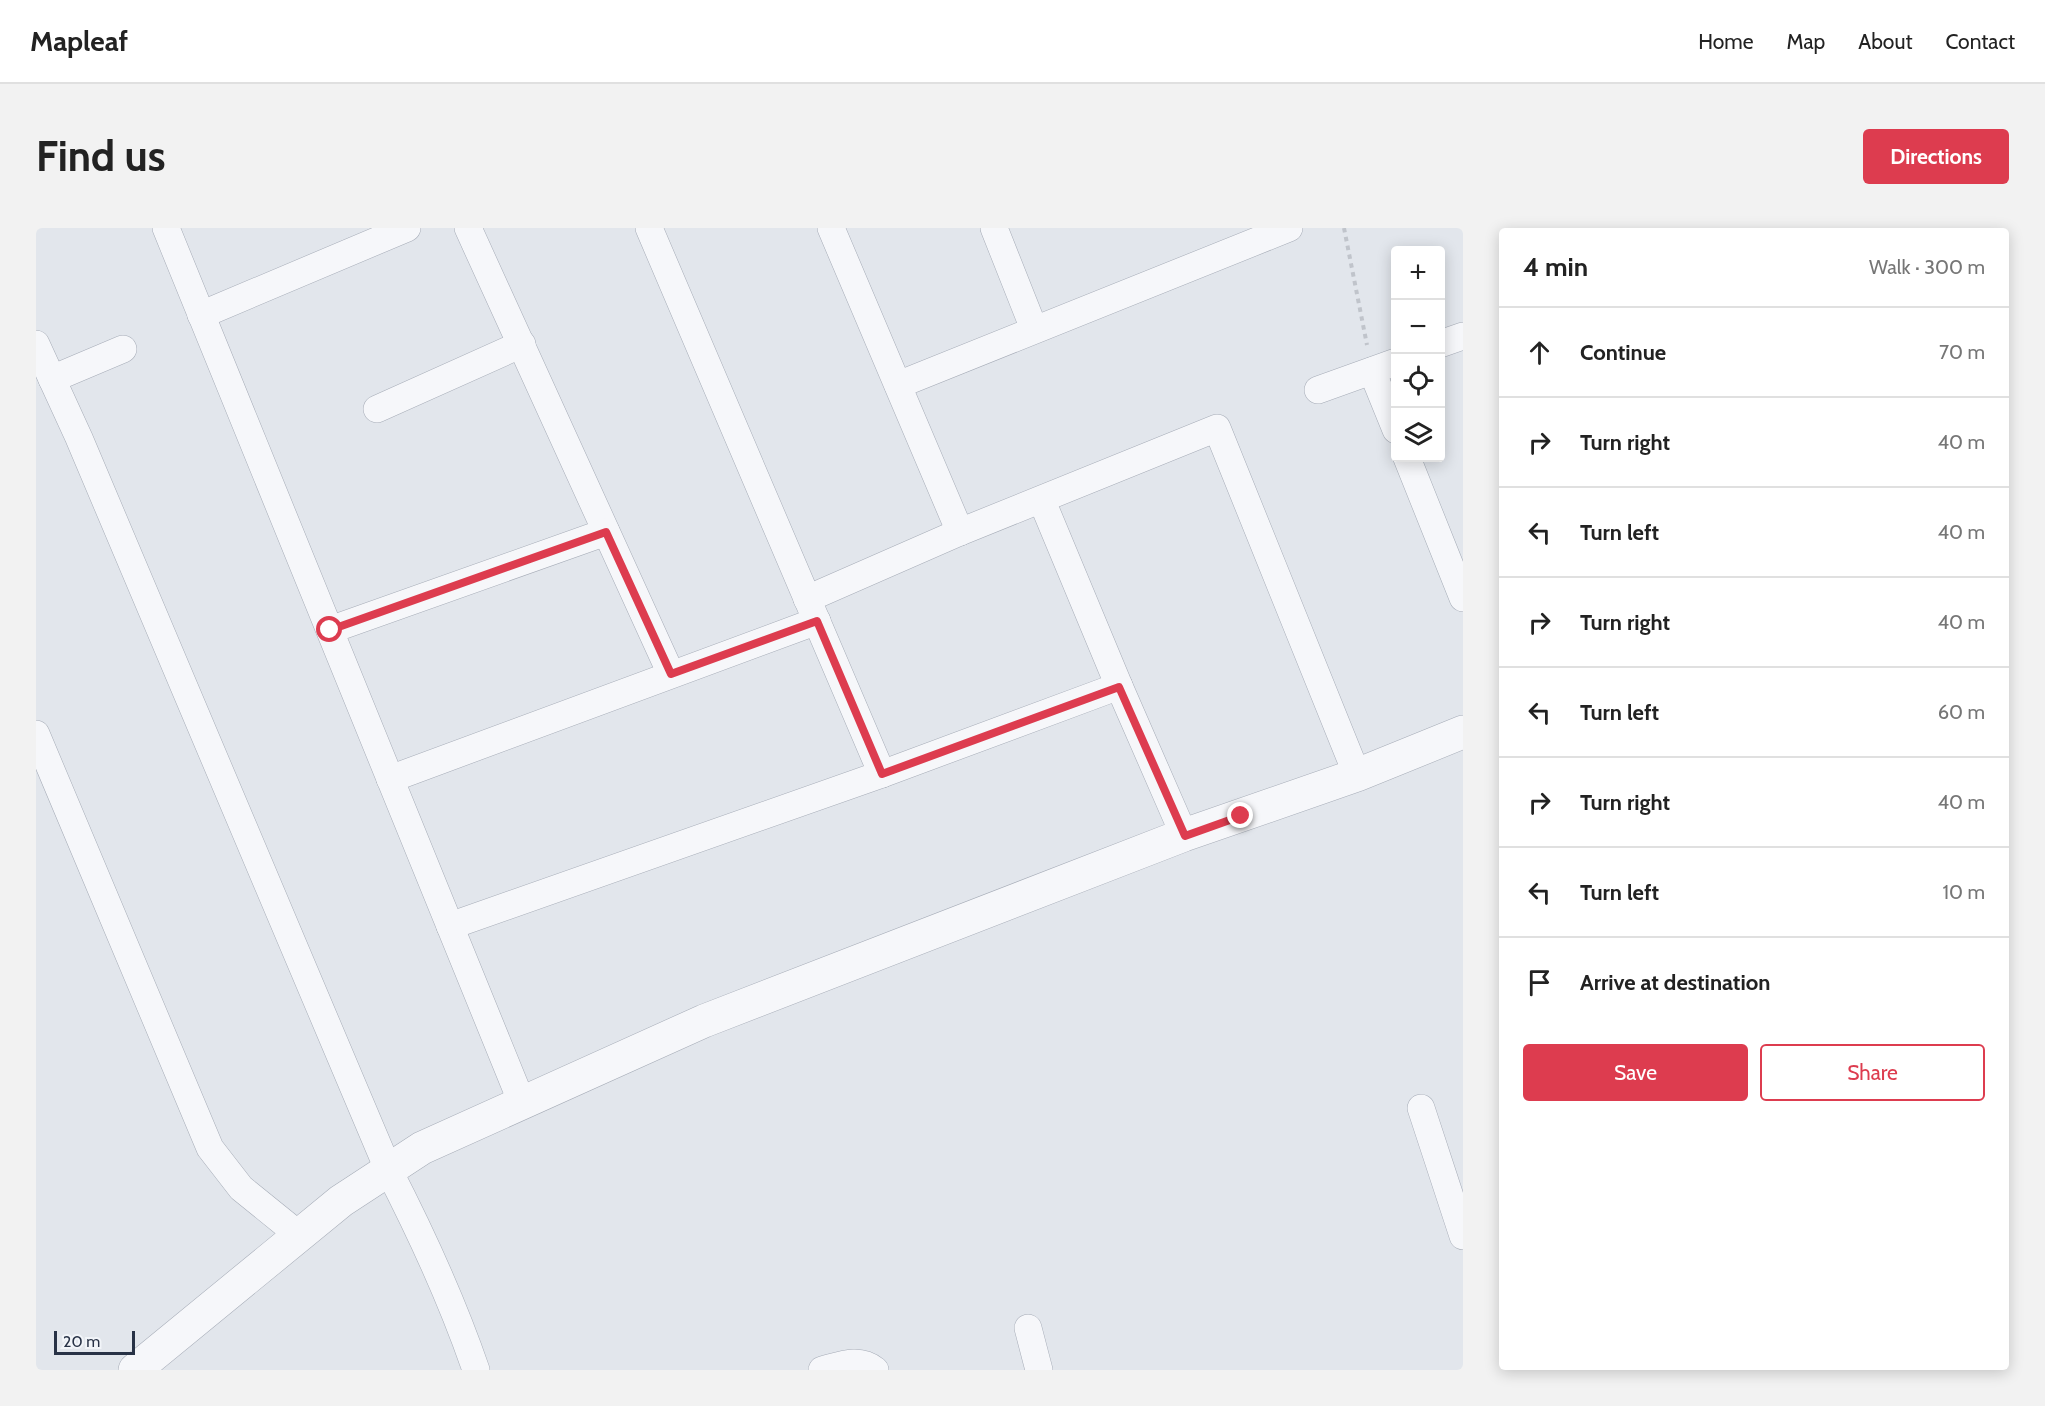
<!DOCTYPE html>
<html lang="en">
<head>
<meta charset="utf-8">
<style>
  :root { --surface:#fff; --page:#f2f2f2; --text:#222; --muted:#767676; --line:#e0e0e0; --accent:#dd3c4f }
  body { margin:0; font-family:Cabin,sans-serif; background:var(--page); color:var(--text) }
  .controls { position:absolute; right:18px; top:18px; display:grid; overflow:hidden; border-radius:6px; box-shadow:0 3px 15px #0003 }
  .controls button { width:54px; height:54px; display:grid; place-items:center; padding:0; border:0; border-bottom:2px solid var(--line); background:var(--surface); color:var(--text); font:30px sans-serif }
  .scale { position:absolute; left:18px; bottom:15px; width:81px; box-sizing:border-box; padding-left:6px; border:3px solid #283246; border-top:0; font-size:16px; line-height:21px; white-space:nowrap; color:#283246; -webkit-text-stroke:4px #f2f5f9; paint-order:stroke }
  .stop { position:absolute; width:18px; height:18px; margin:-14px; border:4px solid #dd3c4f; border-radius:50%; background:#fff }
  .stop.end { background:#dd3c4f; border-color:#fff; box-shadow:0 2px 6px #0008 }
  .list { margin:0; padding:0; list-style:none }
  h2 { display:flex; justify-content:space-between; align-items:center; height:78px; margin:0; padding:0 24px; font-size:26px }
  h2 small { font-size:20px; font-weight:400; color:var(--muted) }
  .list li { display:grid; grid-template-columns:39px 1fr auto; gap:18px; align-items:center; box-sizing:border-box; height:90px; padding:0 24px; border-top:2px solid var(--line) }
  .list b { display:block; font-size:22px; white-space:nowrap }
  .list em { font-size:20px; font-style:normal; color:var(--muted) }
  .actions { display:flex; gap:12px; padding:18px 24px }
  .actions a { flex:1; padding:14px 0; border:2px solid var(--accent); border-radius:6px; text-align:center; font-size:21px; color:var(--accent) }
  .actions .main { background:var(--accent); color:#fff }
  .icon { flex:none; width:33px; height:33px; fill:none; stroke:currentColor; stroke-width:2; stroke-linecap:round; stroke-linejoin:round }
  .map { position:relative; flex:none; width:1427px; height:1142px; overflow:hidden; border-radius:6px }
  header { display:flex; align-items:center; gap:36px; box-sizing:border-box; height:84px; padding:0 30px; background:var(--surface); border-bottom:2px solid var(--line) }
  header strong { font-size:28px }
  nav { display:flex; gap:33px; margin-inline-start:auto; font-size:21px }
  .intro { display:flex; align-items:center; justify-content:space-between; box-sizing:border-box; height:144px; padding:0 36px }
  h1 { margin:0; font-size:42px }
  .button { padding:15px 27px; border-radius:6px; background:var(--accent); color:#fff; font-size:21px; font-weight:700 }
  main { display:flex; gap:36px; padding:0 36px }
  aside { flex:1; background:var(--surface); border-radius:6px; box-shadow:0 3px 15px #0003 }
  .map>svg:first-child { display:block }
</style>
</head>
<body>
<header>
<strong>Mapleaf</strong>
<nav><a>Home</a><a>Map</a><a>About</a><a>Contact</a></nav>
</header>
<div class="intro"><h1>Find us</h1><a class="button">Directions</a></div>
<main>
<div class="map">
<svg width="1427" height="1142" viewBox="0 0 1427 1142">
  <rect width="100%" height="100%" fill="#e2e6ec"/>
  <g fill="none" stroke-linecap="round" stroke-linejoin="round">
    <g stroke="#a6acb7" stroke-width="28">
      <g id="minor">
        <path d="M 130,0 L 486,875"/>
        <path d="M 432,0 L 635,446"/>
        <path d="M 613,0 L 846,546"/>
        <path d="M 795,0 L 924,304"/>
        <path d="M 958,0 L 998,101"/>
        <path d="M 165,87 L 371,0"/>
        <path d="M 0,116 L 43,210 L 352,941 C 386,1007 416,1072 440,1142"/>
        <path d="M 1404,116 L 1427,108"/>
        <path d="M 1336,143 L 1360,202"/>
        <path d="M 16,151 L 87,121"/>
        <path d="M 862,157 L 1253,0"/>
        <path d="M 1282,162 L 1360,134"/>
        <path d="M 341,181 L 486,116"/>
        <path d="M 1371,230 L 1427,370"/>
        <path d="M 1006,273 L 1083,458 L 1148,607"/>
        <path d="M 771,371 L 924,304 L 1181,200 L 1321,547"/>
        <path d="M 294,402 L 570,304"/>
        <path d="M 0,506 L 174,920 L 205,960 L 263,1007"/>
        <path d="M 354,551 L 781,393"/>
        <path d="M 414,698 L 846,546 L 1083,458"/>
        <path d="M 1385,880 L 1427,1008"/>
        <path d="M 992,1100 L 1003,1142"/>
        <path d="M 786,1142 C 805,1137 823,1129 839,1142"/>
      </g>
    </g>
    <g stroke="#a6acb7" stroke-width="34">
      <path id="tertiary" d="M 99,1142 L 305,973 L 386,920 L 668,793 L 1148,607 L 1321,547 L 1427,504"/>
    </g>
    <path stroke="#c0c4cb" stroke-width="4" stroke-dasharray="4.5 4.5" stroke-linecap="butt" d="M 1308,0 L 1331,117"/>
    <use href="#minor" stroke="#f6f7fa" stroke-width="27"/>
    <use href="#tertiary" stroke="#f6f7fa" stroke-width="33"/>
  </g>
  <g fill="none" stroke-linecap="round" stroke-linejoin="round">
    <path stroke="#dd3c4f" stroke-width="8" d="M 294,402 L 570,304 L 635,446 L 781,393 L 846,546 L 1083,459 L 1149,608 L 1205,588"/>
  </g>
</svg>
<div class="controls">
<button>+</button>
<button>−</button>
<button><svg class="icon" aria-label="locate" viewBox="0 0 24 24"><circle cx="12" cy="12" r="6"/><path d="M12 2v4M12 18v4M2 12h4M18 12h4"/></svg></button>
<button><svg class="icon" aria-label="layers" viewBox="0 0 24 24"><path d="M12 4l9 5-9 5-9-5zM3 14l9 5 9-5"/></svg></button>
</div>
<div class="scale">20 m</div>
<div class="stop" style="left:294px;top:402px"></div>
<div class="stop end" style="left:1205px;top:588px"></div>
</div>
<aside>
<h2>4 min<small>Walk · 300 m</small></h2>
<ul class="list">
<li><svg class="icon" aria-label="ahead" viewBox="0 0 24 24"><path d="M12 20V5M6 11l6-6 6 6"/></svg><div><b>Continue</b></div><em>70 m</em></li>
<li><svg class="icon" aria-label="right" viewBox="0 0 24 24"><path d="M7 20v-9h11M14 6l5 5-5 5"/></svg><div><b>Turn right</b></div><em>40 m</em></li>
<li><svg class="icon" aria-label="left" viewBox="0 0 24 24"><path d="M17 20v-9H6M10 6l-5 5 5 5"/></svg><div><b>Turn left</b></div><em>40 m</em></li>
<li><svg class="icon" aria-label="right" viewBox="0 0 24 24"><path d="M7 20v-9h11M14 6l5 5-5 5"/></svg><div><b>Turn right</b></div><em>40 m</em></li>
<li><svg class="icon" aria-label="left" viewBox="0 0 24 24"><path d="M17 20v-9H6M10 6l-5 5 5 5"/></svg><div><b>Turn left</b></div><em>60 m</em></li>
<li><svg class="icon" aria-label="right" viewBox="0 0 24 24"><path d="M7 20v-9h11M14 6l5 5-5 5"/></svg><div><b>Turn right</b></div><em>40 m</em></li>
<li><svg class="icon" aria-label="left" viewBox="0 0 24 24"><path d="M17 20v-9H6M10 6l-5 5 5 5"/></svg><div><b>Turn left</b></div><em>10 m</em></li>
<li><svg class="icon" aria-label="arrive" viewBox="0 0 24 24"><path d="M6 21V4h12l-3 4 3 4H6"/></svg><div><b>Arrive at destination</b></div></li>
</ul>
<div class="actions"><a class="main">Save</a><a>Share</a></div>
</aside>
</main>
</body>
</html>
